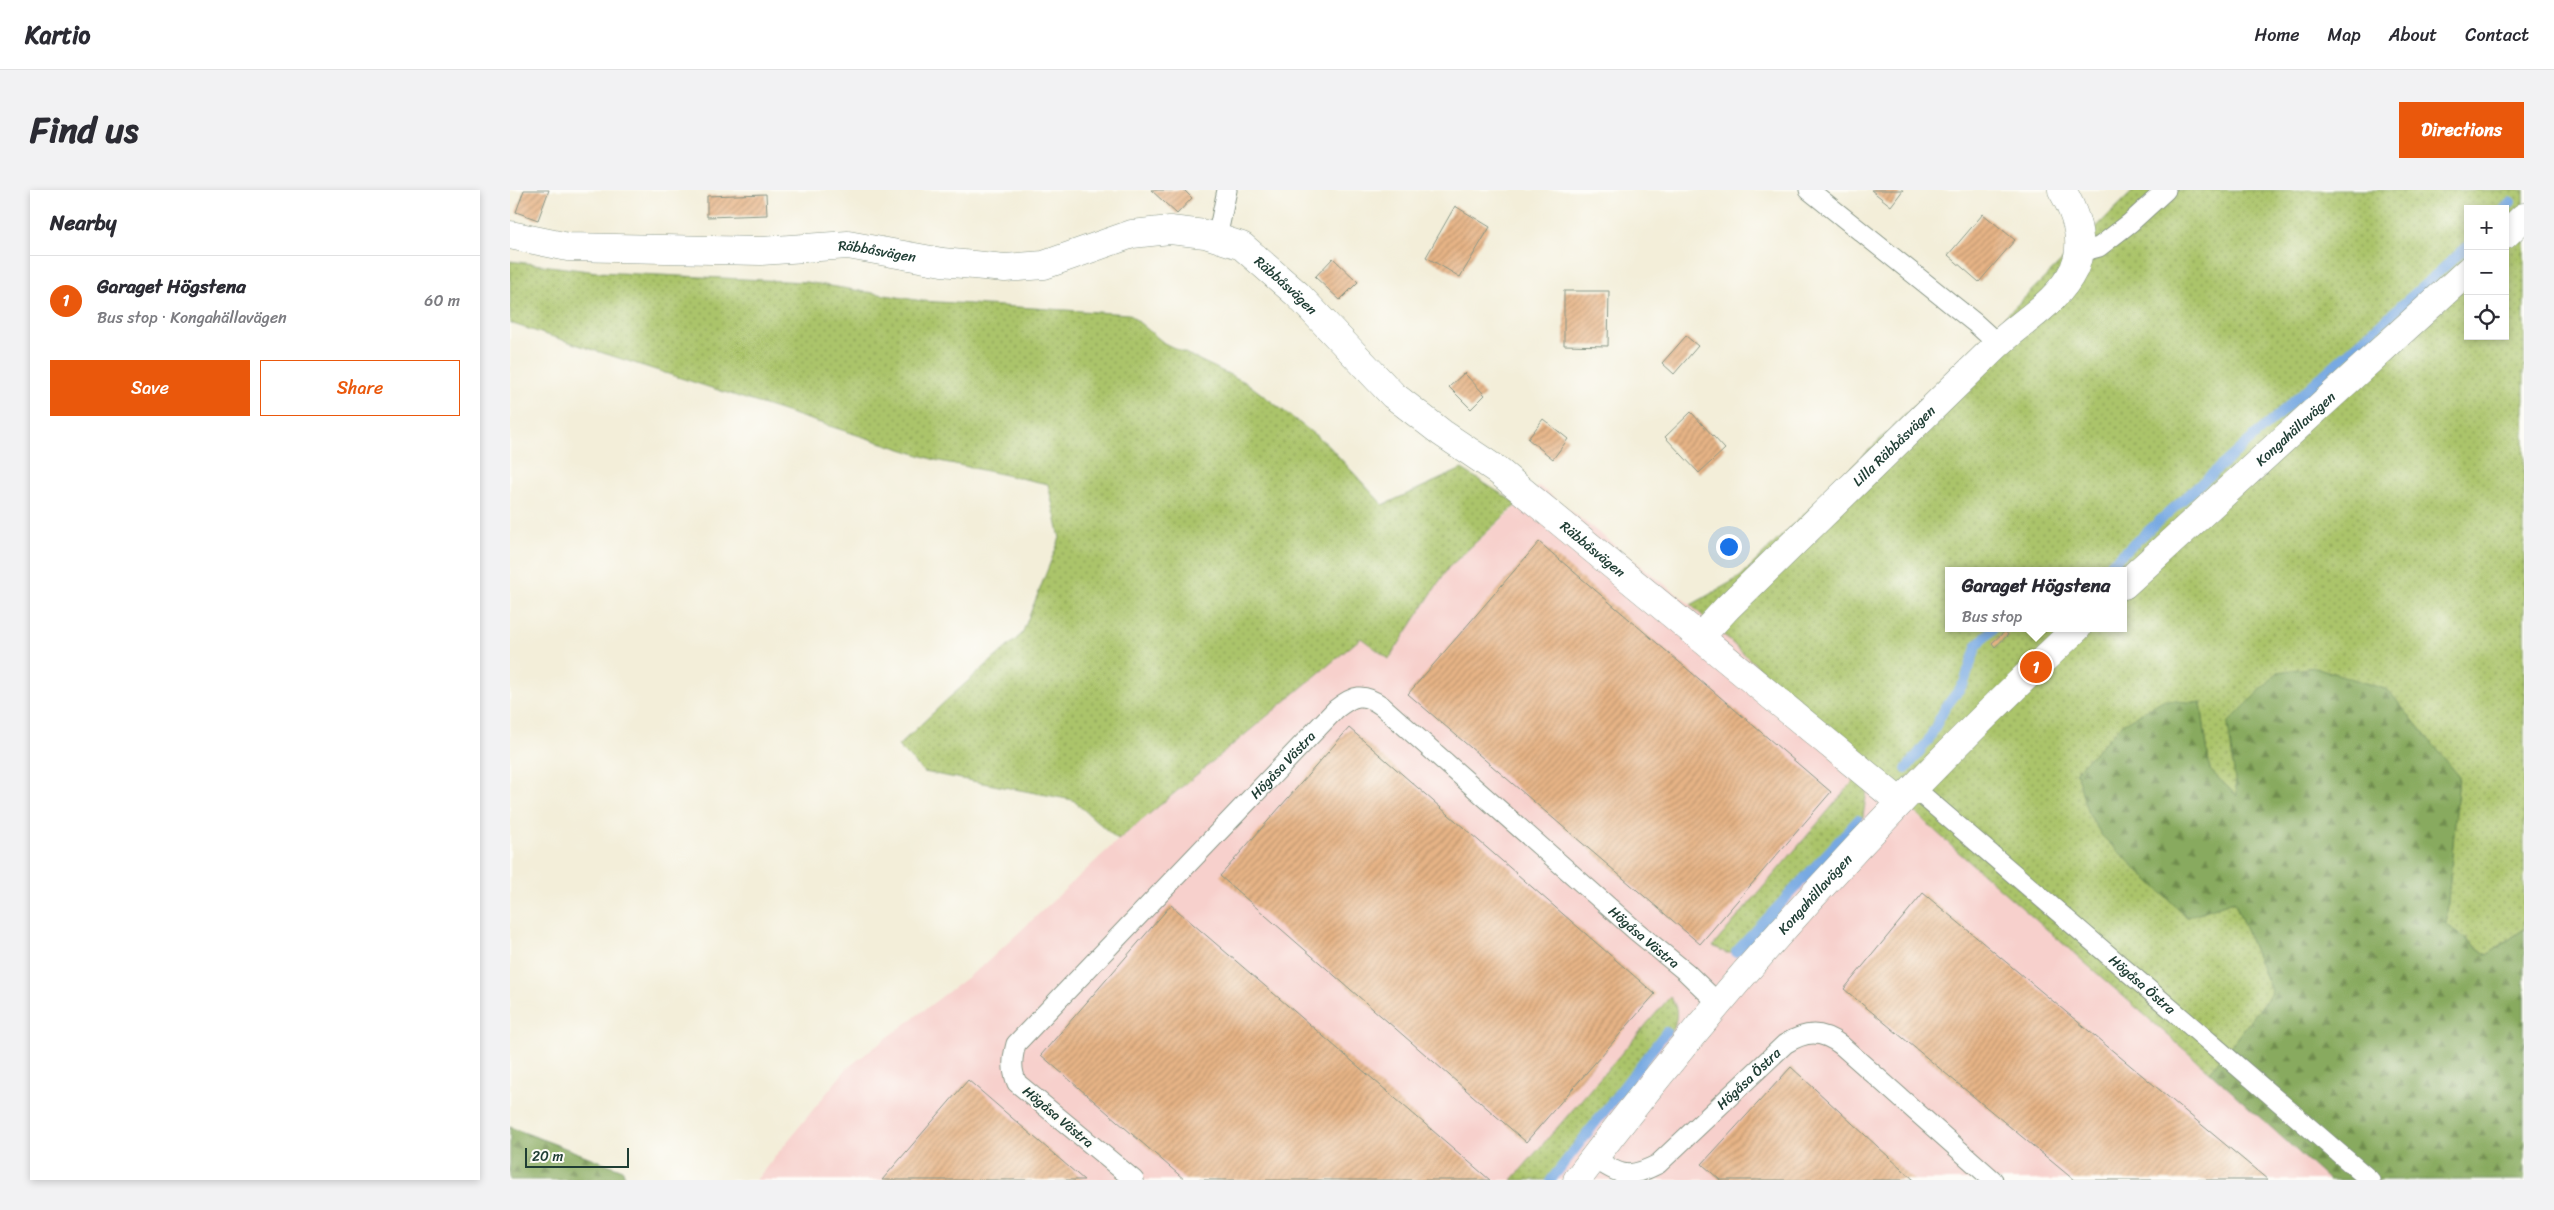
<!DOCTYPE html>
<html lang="en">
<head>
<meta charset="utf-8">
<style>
  :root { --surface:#fff; --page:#f2f2f3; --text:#2b2b33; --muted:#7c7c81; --line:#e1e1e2; --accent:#ea580c }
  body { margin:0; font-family:Sriracha,sans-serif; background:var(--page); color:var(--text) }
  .controls { position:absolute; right:15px; top:15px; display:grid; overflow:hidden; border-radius:0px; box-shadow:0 2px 8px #0003 }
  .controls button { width:45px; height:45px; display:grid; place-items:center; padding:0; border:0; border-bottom:1px solid var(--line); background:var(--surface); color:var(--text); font:25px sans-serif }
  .scale { position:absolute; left:15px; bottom:12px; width:104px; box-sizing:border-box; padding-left:5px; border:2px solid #1f3d34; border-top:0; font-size:14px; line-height:18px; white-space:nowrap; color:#1f3d34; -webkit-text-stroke:4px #fdfcf7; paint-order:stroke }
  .you { position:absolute; left:1218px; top:356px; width:18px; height:18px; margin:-12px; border:4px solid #fff; border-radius:50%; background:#1a73e8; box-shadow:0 0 0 8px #1a73e833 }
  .badge { display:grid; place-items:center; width:32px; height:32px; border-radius:50%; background:var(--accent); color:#fff; font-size:16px; font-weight:700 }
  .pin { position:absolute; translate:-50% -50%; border:2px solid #fff; box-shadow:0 1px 5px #0006 }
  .popup { position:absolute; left:1435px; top:377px; width:182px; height:65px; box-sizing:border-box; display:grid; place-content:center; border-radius:0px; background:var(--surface); filter:drop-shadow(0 1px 4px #0005); font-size:16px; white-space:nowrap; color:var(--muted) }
  .popup b { font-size:19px; color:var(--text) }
  .popup::after { content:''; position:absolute; left:50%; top:100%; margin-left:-10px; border:10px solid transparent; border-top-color:var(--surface) }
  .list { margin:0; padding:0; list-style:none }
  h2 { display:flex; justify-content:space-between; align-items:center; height:65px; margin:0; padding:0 20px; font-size:21px }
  h2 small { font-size:16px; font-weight:400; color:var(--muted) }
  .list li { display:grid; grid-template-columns:32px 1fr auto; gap:15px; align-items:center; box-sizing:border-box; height:90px; padding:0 20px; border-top:1px solid var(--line) }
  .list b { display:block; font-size:19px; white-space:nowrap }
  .list p { margin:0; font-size:16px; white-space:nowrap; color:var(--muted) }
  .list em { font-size:16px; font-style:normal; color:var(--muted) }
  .actions { display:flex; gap:10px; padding:15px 20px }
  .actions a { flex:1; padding:11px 0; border:1px solid var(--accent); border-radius:0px; text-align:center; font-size:18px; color:var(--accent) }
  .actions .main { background:var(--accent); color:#fff }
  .icon { flex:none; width:28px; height:28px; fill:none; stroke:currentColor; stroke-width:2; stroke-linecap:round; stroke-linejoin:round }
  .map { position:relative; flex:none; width:2014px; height:990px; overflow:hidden; border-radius:0px }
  header { display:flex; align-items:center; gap:30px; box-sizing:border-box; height:70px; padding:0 25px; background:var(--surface); border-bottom:1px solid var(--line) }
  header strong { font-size:24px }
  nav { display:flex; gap:28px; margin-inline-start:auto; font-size:18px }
  .intro { display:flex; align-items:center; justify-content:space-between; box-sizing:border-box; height:120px; padding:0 30px }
  h1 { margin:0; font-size:35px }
  .button { padding:12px 22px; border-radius:0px; background:var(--accent); color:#fff; font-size:18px; font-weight:700 }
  main { display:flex; gap:30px; padding:0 30px }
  aside { flex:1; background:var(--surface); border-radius:0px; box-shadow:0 2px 8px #0003 }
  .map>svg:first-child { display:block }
</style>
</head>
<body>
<header>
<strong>Kartio</strong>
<nav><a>Home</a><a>Map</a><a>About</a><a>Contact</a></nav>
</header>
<div class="intro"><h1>Find us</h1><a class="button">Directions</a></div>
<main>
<aside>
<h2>Nearby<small></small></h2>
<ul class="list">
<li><span class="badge">1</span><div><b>Garaget Högstena</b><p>Bus stop · Kongahällavägen</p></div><em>60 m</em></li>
</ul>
<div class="actions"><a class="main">Save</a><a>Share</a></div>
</aside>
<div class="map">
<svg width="2014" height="990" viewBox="0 0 2014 990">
  <defs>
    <pattern id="green-dots" width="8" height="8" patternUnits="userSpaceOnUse" patternTransform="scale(1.25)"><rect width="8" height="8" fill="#abc46a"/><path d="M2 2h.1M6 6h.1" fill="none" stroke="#8ba058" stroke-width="1.8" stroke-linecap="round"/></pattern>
    <pattern id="forest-firs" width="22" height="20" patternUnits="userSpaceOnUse" patternTransform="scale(1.25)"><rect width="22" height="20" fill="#88aa5e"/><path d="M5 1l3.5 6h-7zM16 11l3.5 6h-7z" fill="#6f8c4e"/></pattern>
    <pattern id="building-hatch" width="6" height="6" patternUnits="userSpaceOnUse" patternTransform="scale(1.25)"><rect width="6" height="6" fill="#e7b486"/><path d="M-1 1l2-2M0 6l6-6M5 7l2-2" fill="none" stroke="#bb946e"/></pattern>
  </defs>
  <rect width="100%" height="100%" fill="#fdfcf7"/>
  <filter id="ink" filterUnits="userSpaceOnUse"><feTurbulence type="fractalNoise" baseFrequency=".02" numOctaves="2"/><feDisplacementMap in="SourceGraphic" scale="10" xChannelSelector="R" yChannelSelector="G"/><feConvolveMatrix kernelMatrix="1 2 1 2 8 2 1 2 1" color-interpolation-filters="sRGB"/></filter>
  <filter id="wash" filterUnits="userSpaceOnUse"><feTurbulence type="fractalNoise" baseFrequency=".0096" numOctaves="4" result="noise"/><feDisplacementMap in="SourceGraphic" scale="20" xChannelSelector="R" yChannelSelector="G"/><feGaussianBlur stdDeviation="1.12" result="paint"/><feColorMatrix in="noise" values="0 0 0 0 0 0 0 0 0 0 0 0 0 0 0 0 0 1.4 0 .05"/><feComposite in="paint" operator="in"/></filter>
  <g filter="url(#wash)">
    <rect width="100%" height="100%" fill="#f3eed9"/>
    <path fill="#f7d0cc" d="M 1029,296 L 1181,415 L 1446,660 L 1700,882 L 1819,990 L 246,990 L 337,878 L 475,774 L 608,650 L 851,448 L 879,469 L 938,378 Z"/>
    <g fill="url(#green-dots)" stroke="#65804f" fill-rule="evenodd">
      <path d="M 1624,0 L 2014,0 L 2014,739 L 1977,765 L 1936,734 L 1949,586 L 1768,482 L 1746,505 L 1727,607 L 1700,580 L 1691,513 L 1676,727 L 1724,710 L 1762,803 L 1700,882 L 1446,660 L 1181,415 L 1230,387 ZM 1958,19 L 1995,19 L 1995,146 L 1958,146 ZM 1438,381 L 1614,381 L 1614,438 L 1438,438 Z"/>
      <path d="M 0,71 L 87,82 L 296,92 L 412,111 L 619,124 L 654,153 L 737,193 L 817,254 L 873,315 L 952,279 L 1007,314 L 938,378 L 879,469 L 851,448 L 608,650 L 563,610 L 414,582 L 388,556 L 441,506 L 512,444 L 550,348 L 538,294 L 425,270 L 0,133 Z"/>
      <path d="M 1348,586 L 1357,600 L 1353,627 L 1229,763 L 1216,763 L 1203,756 Z"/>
      <path d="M 1160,807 C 1169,818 1167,826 1164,838 L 1045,990 L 1002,990 Z"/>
    </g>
    <g fill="url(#forest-firs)" stroke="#547449">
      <path d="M 1805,477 L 1878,500 L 1949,586 L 1936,734 L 1977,765 L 2014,739 L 2014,990 L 1819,990 L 1700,882 L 1762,803 L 1724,711 L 1677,727 L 1592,646 L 1577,621 L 1566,581 L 1614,533 L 1653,510 L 1691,513 L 1700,580 L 1727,606 L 1718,533 L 1768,482 Z"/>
      <path d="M 0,937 L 113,980 L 116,990 L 0,990 Z"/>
    </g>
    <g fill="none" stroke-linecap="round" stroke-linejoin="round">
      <g stroke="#77a9e2" stroke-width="10">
        <path d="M 1994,19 L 2001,12"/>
        <path d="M 1593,381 L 1958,56"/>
        <path d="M 1396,579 L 1418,551 L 1435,518 L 1454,493 L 1467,455 L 1484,438"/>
        <path d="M 1226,762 L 1348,630"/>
        <path d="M 1041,990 L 1156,842"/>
      </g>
    </g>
    <g id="blocks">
      <g fill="url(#building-hatch)">
        <path d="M 14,0 L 39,0 L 28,30 L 6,22 Z"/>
        <path d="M 641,0 L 674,0 L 682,8 L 667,24 Z"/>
        <path d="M 1361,0 L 1393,0 L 1381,16 Z"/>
        <path d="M 256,4 L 257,25 L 197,27 L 197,6 Z"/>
        <path d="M 945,16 L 980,37 L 950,87 L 916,67 Z"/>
        <path d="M 1473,24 L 1505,50 L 1469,92 L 1438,65 Z"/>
        <path d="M 823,68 L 848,92 L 830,110 L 805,87 Z"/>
        <path d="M 1054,101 L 1099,101 L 1098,156 L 1054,155 Z"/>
        <path d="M 1176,146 L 1188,156 L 1164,184 L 1152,173 Z"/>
        <path d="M 954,183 L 975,205 L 961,219 L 939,197 Z"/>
        <path d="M 1181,222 L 1215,259 L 1189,283 L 1155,247 Z"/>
        <path d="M 1033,229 L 1058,249 L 1043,269 L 1018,249 Z"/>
        <path d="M 1029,352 L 1321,602 L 1190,754 L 898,504 Z"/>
        <path d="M 1495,441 L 1498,445 L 1485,457 L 1482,453 Z"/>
        <path d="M 839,538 L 1145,804 L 1016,952 L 710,686 Z"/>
        <path d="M 1413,703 L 1758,990 L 1564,990 L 1334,799 Z"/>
        <path d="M 661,715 L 980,990 L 675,990 L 531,865 Z"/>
        <path d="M 1281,877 L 1404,990 L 1210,990 L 1192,974 Z"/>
        <path d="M 458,890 L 574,990 L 372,990 Z"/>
      </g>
    </g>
  </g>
  <g filter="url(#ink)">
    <use href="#blocks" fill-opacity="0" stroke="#899686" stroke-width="1"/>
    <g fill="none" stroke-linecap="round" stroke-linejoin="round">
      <g stroke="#899686" stroke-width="21">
        <g id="service">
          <path d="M 1299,0 L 1465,133 L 1488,154"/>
          <path d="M 707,48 L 717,0"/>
          <path d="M 1570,62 L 1589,57 L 1620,33 L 1656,0"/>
          <path id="s1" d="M 1404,598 L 1860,990"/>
          <path id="s2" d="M 1083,968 C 1111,985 1117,990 1148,974 L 1275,854 C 1296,841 1311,840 1331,855 L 1483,990"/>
          <path id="s3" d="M 624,990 L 507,893 C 501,879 502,869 506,854 L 826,519 C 844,505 853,502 872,516 L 1126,741 L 1176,782 L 1208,813"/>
        </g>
      </g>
      <g stroke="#899686" stroke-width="29">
        <g id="minor">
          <path id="s4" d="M 0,45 L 58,57 L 251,61 L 338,55 L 432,72 L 495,78 L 534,75 L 622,44 L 660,40 L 695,44 L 732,56 L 787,104 L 883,205 L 932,243 L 987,280 L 1390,612"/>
          <path id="s5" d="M 1191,446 L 1217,418 C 1306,331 1395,245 1484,158 C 1510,132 1547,114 1564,79 C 1576,52 1566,24 1552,0"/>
        </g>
      </g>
      <g stroke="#899686" stroke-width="29">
        <g id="tertiary">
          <path d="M 1995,45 L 2014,27"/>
          <path id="s6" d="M 1614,395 L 1958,81"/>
          <path id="s7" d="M 1067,990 C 1217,792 1385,608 1567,438"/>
        </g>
      </g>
      <use href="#service" stroke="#fff" stroke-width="19"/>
      <use href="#minor" stroke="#fff" stroke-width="28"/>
      <use href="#tertiary" stroke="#fff" stroke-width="28"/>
    </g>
  </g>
  <g text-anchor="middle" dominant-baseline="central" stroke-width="4.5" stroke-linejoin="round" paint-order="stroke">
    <g font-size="14" fill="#1f3d34" stroke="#fdfcf7">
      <text stroke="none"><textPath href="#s4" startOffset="369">Räbbåsvägen</textPath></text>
      <text stroke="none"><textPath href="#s4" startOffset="802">Räbbåsvägen</textPath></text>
      <text stroke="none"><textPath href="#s6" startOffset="232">Kongahällavägen</textPath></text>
      <text stroke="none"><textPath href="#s5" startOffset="271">Lilla Räbbåsvägen</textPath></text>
      <text stroke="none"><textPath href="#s4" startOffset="1208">Räbbåsvägen</textPath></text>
      <text stroke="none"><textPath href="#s3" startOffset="578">Högåsa Västra</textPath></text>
      <text stroke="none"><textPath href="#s7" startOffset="372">Kongahällavägen</textPath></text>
      <text stroke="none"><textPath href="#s3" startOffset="1056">Högåsa Västra</textPath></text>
      <text stroke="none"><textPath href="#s1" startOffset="301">Högåsa Östra</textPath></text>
      <text stroke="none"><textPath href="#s2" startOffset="195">Högåsa Östra</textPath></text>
      <text transform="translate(548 927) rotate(40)">Högåsa Västra</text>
    </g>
  </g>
</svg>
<div class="controls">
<button>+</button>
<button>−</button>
<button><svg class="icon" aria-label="locate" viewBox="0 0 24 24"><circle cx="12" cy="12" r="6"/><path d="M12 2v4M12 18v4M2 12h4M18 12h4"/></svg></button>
</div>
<div class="scale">20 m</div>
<div class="you"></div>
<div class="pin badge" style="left:1526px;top:477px">1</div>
<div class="popup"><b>Garaget Högstena</b>Bus stop</div>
</div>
</main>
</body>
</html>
